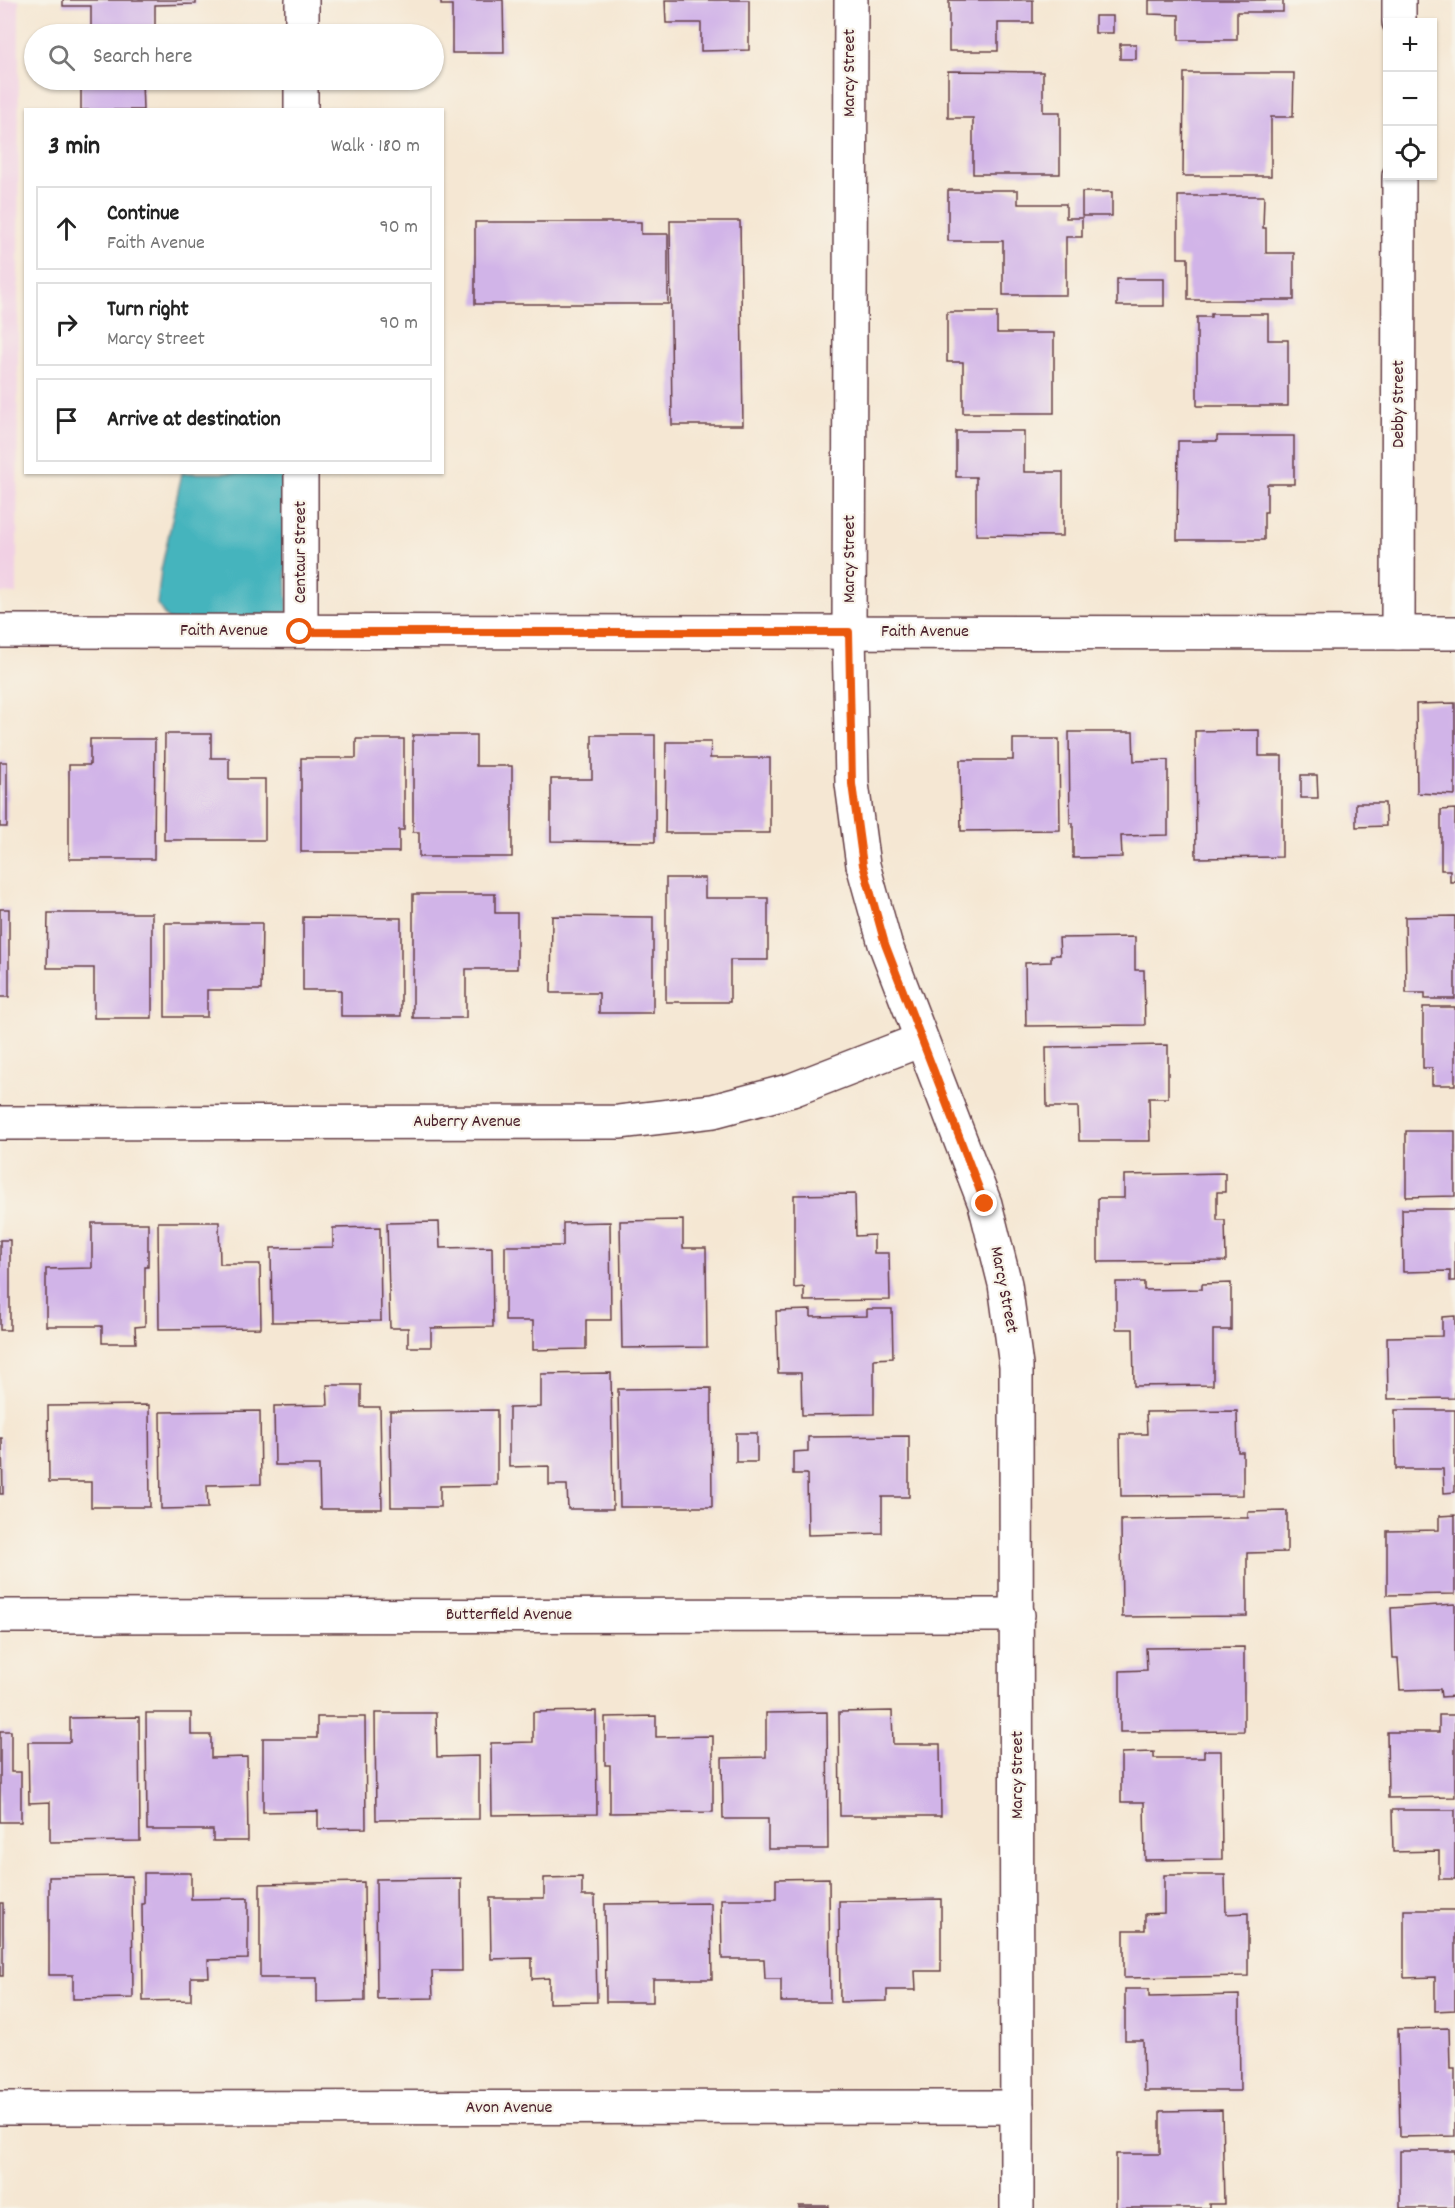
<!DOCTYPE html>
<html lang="en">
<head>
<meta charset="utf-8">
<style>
  :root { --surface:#fff; --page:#f6f6f6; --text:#222; --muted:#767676; --line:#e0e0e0 }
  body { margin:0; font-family:Dekko,sans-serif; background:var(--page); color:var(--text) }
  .controls { position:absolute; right:18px; top:18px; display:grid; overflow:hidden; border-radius:0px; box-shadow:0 2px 4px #0004 }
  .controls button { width:54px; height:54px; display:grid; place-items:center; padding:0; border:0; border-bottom:2px solid var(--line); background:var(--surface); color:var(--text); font:30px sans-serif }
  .stop { position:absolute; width:18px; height:18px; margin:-14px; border:4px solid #ea580c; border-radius:50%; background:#fff }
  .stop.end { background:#ea580c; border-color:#fff; box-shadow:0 2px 6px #0008 }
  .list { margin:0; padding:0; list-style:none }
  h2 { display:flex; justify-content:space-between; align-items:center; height:78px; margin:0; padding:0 24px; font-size:26px }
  h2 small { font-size:20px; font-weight:400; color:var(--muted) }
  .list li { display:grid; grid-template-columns:39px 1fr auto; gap:18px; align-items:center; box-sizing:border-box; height:84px; margin:0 12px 12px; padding:0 12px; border:2px solid var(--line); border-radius:0px }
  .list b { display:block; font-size:22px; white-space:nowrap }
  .list p { margin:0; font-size:20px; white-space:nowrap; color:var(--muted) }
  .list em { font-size:20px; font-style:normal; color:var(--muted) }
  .icon { flex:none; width:33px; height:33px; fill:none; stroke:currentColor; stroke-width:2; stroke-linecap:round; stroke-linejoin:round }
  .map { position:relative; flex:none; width:1455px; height:2208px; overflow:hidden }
  .search { position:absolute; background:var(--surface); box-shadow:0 2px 4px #0004; left:24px; top:24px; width:420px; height:66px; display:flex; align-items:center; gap:15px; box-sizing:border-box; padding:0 21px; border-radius:33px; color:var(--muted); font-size:22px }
  .panel { position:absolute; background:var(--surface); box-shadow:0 2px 4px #0004; left:24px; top:108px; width:420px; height:366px; border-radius:0px }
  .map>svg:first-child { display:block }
</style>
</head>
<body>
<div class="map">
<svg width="1455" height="2208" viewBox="0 0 1455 2208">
  <rect width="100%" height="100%" fill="#f7f3e8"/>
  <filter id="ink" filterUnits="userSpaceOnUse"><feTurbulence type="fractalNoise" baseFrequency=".0167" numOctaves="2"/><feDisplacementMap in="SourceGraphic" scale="12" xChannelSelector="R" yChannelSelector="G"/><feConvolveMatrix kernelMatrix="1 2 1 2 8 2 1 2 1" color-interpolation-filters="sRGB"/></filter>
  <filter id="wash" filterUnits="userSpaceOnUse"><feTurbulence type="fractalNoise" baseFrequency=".008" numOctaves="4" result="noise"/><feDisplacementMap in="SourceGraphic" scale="24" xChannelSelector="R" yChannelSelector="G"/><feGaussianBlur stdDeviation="1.35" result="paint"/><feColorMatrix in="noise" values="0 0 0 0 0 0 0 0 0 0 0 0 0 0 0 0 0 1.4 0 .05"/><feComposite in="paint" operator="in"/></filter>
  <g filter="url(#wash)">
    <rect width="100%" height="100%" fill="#f5e7d3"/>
    <path fill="#f1d0e4" d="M 0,0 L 19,0 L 17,594 L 0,593 Z"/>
    <path fill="#45b4bd" stroke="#486a74" stroke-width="1.5" d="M 182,473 L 282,473 L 288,612 L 188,624 L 168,620 L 157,604 L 161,570 Z"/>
    <g id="blocks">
      <g fill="#d1b4e8">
        <path d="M 63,0 L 196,0 L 196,4 L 155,5 L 155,34 L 91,34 L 91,6 L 63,6 Z"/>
        <path d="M 441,0 L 503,0 L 504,53 L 452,53 L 452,5 L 441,5 Z"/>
        <path d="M 665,0 L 749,0 L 749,50 L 701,51 L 701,23 L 666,23 Z"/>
        <path d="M 949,0 L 1033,0 L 1033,23 L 998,23 L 998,51 L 949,51 Z"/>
        <path d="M 1149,0 L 1283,0 L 1283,12 L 1237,12 L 1237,40 L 1179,40 L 1179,15 L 1149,14 Z"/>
        <rect x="1095" y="16" width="18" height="17"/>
        <rect x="1120" y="44" width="16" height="15"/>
        <path d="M 948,71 L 1043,72 L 1043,112 L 1060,112 L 1060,174 L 973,174 L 973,118 L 948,118 Z"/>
        <path d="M 1184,73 L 1294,73 L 1293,117 L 1271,117 L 1271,176 L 1183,176 Z"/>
        <path d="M 81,80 L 142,80 L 143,110 L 81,110 Z"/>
        <path d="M 948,190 L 1018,190 L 1018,204 L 1066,204 L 1066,218 L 1082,218 L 1082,237 L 1066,237 L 1066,295 L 1003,295 L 1003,241 L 948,241 Z"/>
        <rect x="1082" y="192" width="30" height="24"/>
        <path d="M 1178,196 L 1264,196 L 1263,228 L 1266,228 L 1266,253 L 1294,253 L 1294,300 L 1188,300 L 1188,258 L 1178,258 Z"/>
        <path d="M 670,221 L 740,221 L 743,425 L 672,425 Z"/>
        <path d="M 475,222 L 641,222 L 641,234 L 668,234 L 668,304 L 475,304 Z"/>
        <rect x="1117" y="279" width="47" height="27"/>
        <path d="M 947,312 L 997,312 L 997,333 L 1054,333 L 1054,413 L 963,413 L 963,362 L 947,362 Z"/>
        <path d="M 1211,314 L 1268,314 L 1268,340 L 1288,340 L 1288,406 L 1197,406 L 1197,317 L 1211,317 Z"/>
        <path d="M 956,431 L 1024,431 L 1024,472 L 1063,472 L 1063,536 L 976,535 L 976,477 L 956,477 Z"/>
        <path d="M 1217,436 L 1294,436 L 1294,484 L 1267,484 L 1267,512 L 1264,512 L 1264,540 L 1177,540 L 1178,441 L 1217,441 Z"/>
        <path d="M 1455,703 L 1455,795 L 1417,793 L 1416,704 Z"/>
        <path d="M 1259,730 L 1259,756 L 1282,756 L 1282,857 L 1196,858 L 1195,731 Z"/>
        <path d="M 1069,732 L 1133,732 L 1134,761 L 1168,760 L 1168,835 L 1121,836 L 1122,857 L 1073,858 L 1073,823 L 1070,823 Z"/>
        <path d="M 165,734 L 211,734 L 211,758 L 229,758 L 229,779 L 265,779 L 265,840 L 164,840 Z"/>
        <path d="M 413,735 L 476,735 L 476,766 L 512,766 L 512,857 L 419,857 L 419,832 L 413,832 Z"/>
        <path d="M 592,735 L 655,735 L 655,842 L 551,841 L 551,779 L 592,779 Z"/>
        <path d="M 90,739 L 155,739 L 154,859 L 69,859 L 69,765 L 90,765 Z"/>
        <path d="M 356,739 L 404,739 L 404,830 L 399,830 L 399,852 L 301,852 L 301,758 L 356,758 Z"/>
        <path d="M 1013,739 L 1059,739 L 1060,830 L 961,831 L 960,760 L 1013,760 Z"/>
        <path d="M 666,742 L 711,742 L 710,758 L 770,758 L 770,833 L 665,833 Z"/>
        <rect x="0" y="762" width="7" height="65"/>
        <path d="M 1301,775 L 1317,775 L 1318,798 L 1301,798 Z"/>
        <path d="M 1356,803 L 1385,803 L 1386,826 L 1356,827 Z"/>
        <path d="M 1455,809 L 1455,882 L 1450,882 L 1450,870 L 1441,870 L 1441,810 Z"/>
        <path d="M 666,878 L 705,878 L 705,898 L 768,898 L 768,960 L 730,960 L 730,1002 L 666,1002 Z"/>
        <path d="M 413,894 L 495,894 L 495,913 L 517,913 L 517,969 L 466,969 L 466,1018 L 413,1018 Z"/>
        <rect x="0" y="909" width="9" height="88"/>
        <path d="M 48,913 L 152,913 L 152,1018 L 94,1018 L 94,968 L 47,968 Z"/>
        <path d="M 552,916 L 653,917 L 653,1013 L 599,1013 L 599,993 L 551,993 Z"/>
        <path d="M 1455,916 L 1455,999 L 1425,999 L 1425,993 L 1406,993 L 1405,917 Z"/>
        <path d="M 303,917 L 401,918 L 401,1016 L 341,1016 L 341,990 L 303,990 Z"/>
        <path d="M 165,923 L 262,923 L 261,990 L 207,990 L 207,1017 L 165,1017 Z"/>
        <path d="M 1135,937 L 1135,970 L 1144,970 L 1145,1025 L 1026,1026 L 1025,963 L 1051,962 L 1051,955 L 1060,955 L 1059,938 Z"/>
        <path d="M 1423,1007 L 1455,1007 L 1455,1085 L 1432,1085 L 1432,1068 L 1423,1068 Z"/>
        <path d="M 1168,1045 L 1168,1098 L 1149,1098 L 1150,1141 L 1079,1141 L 1078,1107 L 1047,1107 L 1046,1047 Z"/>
        <path d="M 1406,1131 L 1455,1131 L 1455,1196 L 1406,1197 Z"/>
        <path d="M 1225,1173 L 1225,1192 L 1217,1192 L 1217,1220 L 1225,1220 L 1226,1261 L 1098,1262 L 1098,1198 L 1124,1198 L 1124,1175 Z"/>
        <path d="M 855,1194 L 856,1236 L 874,1235 L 874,1253 L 889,1253 L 890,1300 L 804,1301 L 804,1287 L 794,1288 L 794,1195 Z"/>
        <path d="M 1402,1209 L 1455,1209 L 1455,1281 L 1450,1281 L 1450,1271 L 1403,1272 Z"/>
        <path d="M 683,1220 L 683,1248 L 706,1248 L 707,1347 L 622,1348 L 620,1221 Z"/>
        <path d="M 158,1222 L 219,1222 L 220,1264 L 260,1264 L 261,1328 L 159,1329 Z"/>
        <path d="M 439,1222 L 440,1248 L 492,1247 L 493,1327 L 431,1328 L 431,1347 L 408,1347 L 408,1328 L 390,1328 L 387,1223 Z"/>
        <path d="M 610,1222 L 611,1320 L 586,1320 L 586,1349 L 533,1350 L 533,1321 L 505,1321 L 505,1246 L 563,1246 L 563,1223 Z"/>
        <path d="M 92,1223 L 148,1223 L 148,1267 L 145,1267 L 145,1326 L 135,1327 L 136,1343 L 102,1343 L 102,1326 L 46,1326 L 46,1269 L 92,1268 Z"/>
        <path d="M 380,1227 L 381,1321 L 272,1322 L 271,1248 L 333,1247 L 333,1228 Z"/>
        <rect x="0" y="1240" width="10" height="90"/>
        <path d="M 1116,1282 L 1144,1282 L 1144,1290 L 1202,1289 L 1202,1284 L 1231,1283 L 1231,1330 L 1213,1330 L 1213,1385 L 1134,1386 L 1133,1329 L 1116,1329 Z"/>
        <path d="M 867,1309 L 892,1309 L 893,1358 L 874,1359 L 874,1414 L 802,1415 L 801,1373 L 778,1373 L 776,1311 L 811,1310 L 811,1317 L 867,1316 Z"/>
        <path d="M 1455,1316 L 1455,1398 L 1388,1399 L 1387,1337 L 1442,1336 L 1442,1317 Z"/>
        <path d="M 611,1373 L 613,1509 L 568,1509 L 567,1485 L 549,1485 L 549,1466 L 509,1467 L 509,1408 L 541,1407 L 541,1374 Z"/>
        <path d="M 327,1385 L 361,1385 L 361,1407 L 380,1407 L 382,1509 L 320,1509 L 319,1465 L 275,1465 L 274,1406 L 328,1405 Z"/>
        <path d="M 711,1388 L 712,1507 L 620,1507 L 618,1389 Z"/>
        <path d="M 149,1405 L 150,1507 L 91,1507 L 91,1482 L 49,1482 L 48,1406 Z"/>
        <path d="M 497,1410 L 497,1485 L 440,1486 L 440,1507 L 391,1507 L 390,1411 Z"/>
        <path d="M 1395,1410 L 1455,1410 L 1455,1492 L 1444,1493 L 1443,1469 L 1396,1469 Z"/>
        <path d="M 260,1411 L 261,1484 L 207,1485 L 208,1508 L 161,1509 L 160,1412 Z"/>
        <path d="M 1237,1411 L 1238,1452 L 1243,1452 L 1243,1495 L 1121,1496 L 1120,1434 L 1147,1434 L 1146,1412 Z"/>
        <rect x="736" y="1433" width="21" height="29"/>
        <path d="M 909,1436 L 909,1497 L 882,1497 L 882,1533 L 808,1535 L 807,1474 L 793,1474 L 793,1452 L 808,1451 L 808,1437 Z"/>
        <path d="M 0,1438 L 2,1438 L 3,1494 L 0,1494 Z"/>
        <path d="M 1287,1511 L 1287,1552 L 1247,1553 L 1247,1616 L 1122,1617 L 1121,1520 L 1239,1518 L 1248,1518 L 1248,1512 Z"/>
        <path d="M 1455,1515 L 1455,1594 L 1387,1595 L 1387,1531 L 1439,1530 L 1439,1516 Z"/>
        <path d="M 1455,1604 L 1455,1696 L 1441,1697 L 1440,1689 L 1400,1690 L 1398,1658 L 1393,1658 L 1391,1608 Z"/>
        <path d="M 1244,1647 L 1244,1731 L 1120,1732 L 1120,1671 L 1147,1670 L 1146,1648 Z"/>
        <path d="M 596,1711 L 597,1814 L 492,1815 L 491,1743 L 533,1742 L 533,1712 Z"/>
        <path d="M 892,1711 L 893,1744 L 940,1744 L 941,1816 L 840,1816 L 839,1712 Z"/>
        <path d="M 827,1712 L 828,1849 L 768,1849 L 768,1819 L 723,1819 L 722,1758 L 766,1757 L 766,1713 Z"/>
        <path d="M 146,1713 L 191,1713 L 191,1735 L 211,1735 L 211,1758 L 247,1757 L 248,1841 L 213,1841 L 213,1830 L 147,1830 Z"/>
        <path d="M 375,1713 L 436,1713 L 437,1757 L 479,1756 L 479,1819 L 376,1820 Z"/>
        <path d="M 1439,1715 L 1455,1715 L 1455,1797 L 1388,1798 L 1387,1732 L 1439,1732 Z"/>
        <path d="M 656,1716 L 656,1737 L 713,1736 L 713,1812 L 610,1813 L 610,1765 L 605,1765 L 605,1717 Z"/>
        <path d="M 139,1717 L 140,1841 L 50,1842 L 50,1802 L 29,1803 L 28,1742 L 70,1742 L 70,1718 Z"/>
        <path d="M 317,1717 L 365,1717 L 366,1828 L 318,1829 L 318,1811 L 263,1812 L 263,1738 L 317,1738 Z"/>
        <path d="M 0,1731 L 11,1731 L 11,1772 L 21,1772 L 21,1822 L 0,1822 Z"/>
        <path d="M 1204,1751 L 1221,1751 L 1222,1859 L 1145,1860 L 1144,1802 L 1121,1802 L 1121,1753 L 1154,1752 L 1154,1758 L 1204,1758 Z"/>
        <path d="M 1392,1810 L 1455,1810 L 1455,1879 L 1439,1879 L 1439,1851 L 1393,1852 Z"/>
        <path d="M 144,1873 L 191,1873 L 191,1899 L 248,1898 L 248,1959 L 208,1960 L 209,1977 L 191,1977 L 191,2000 L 143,2001 L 142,1904 L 144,1904 Z"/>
        <path d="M 1164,1875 L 1225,1875 L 1226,1914 L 1248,1913 L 1248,1976 L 1124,1978 L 1124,1930 L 1145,1930 L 1145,1914 L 1164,1913 Z"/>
        <path d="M 132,1876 L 133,1998 L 73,1999 L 73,1975 L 49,1975 L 49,1877 Z"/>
        <path d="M 582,1877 L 582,1896 L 595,1896 L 597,2002 L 549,2003 L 549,1978 L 532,1979 L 532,1958 L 491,1959 L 490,1898 L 544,1898 L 544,1878 Z"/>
        <path d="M 461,1878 L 462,1971 L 432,1971 L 433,1998 L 377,1999 L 376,1879 Z"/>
        <path d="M 829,1878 L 830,2002 L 781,2002 L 781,1979 L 765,1979 L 764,1959 L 722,1959 L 721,1899 L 776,1899 L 776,1879 Z"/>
        <path d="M 364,1882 L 365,2001 L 317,2002 L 317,1978 L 260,1978 L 260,1884 Z"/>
        <path d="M 941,1899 L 941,1971 L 915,1971 L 916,1990 L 887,1990 L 887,2001 L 840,2002 L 839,1901 Z"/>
        <rect x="0" y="1903" width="3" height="73"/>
        <path d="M 711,1903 L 712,1979 L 653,1979 L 653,2002 L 606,2002 L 605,1904 Z"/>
        <path d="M 1404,1910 L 1455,1910 L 1455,2010 L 1435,2011 L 1435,1977 L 1404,1978 Z"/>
        <path d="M 1125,1989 L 1149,1989 L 1149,1997 L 1239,1995 L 1240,2091 L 1144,2091 L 1143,2040 L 1125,2040 Z"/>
        <path d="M 1449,2028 L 1450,2069 L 1455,2069 L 1455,2136 L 1400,2137 L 1398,2029 Z"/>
        <path d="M 1222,2110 L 1224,2204 L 1209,2204 L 1209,2208 L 1116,2208 L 1116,2154 L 1160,2154 L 1160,2111 Z"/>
        <rect x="1400" y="2151" width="55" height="57"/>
        <rect x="799" y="2206" width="30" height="2"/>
      </g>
    </g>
  </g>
  <g filter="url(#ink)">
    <use href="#blocks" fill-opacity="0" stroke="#643d44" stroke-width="1.5"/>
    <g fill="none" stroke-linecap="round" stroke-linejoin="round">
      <g stroke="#643d44" stroke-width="36">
        <g id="minor">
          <path d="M 851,0 L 849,632 L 852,784 L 863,865 L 885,944 L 985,1204 L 1005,1284 L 1016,1366 L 1017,2208"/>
          <path d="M 1399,22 L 1399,0"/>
          <path d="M 302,34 L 302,0"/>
          <path d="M 301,110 L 301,80"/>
          <path d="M 0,631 L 1455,633"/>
          <path d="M 301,631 L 301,472"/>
          <path d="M 1398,633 L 1399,176"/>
          <path d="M 0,1123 L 619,1122 L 713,1111 L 792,1090 L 921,1040"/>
          <path d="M 0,1616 L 1018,1615"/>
          <path d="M 0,2108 L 1017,2107"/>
        </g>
      </g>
      <use href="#minor" stroke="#fff" stroke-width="33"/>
    </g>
  </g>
  <g fill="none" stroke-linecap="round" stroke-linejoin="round" filter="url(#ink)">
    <path stroke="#ea580c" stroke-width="8" d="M 300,632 L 849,632 L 852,784 L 863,865 L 885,944 L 985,1204"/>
  </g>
  <g text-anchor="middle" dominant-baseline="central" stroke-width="4.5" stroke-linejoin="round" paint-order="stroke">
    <g font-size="18" fill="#4a1f2b" stroke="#f7f3e8">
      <text transform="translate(850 73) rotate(-90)">Marcy Street</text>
      <text transform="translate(1399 404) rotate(-90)">Debby Street</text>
      <text transform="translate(301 552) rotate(-90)">Centaur Street</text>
      <text transform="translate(850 559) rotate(-90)">Marcy Street</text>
      <text x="224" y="631">Faith Avenue</text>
      <text x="925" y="632">Faith Avenue</text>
      <text x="467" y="1122">Auberry Avenue</text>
      <text transform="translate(1003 1290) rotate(79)">Marcy Street</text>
      <text x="509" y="1615">Butterfield Avenue</text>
      <text transform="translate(1018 1775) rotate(-90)">Marcy Street</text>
      <text x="509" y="2108">Avon Avenue</text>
    </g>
  </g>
</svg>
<div class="controls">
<button>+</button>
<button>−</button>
<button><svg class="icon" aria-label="locate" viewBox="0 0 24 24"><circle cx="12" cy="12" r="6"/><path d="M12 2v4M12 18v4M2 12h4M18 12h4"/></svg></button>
</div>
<div class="stop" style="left:300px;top:632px"></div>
<div class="stop end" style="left:985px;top:1204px"></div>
<div class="search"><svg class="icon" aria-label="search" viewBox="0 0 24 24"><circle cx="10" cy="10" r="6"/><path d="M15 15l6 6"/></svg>Search here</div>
<section class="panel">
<h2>3 min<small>Walk · 180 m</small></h2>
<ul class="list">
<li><svg class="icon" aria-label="ahead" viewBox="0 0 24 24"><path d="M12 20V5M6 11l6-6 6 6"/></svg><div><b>Continue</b><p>Faith Avenue</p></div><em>90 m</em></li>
<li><svg class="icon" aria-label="right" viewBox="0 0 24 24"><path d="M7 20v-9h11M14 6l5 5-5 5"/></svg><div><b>Turn right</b><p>Marcy Street</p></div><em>90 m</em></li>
<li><svg class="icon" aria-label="arrive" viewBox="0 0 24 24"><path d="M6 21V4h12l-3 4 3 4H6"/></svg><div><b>Arrive at destination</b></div></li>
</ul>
</section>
</div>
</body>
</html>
